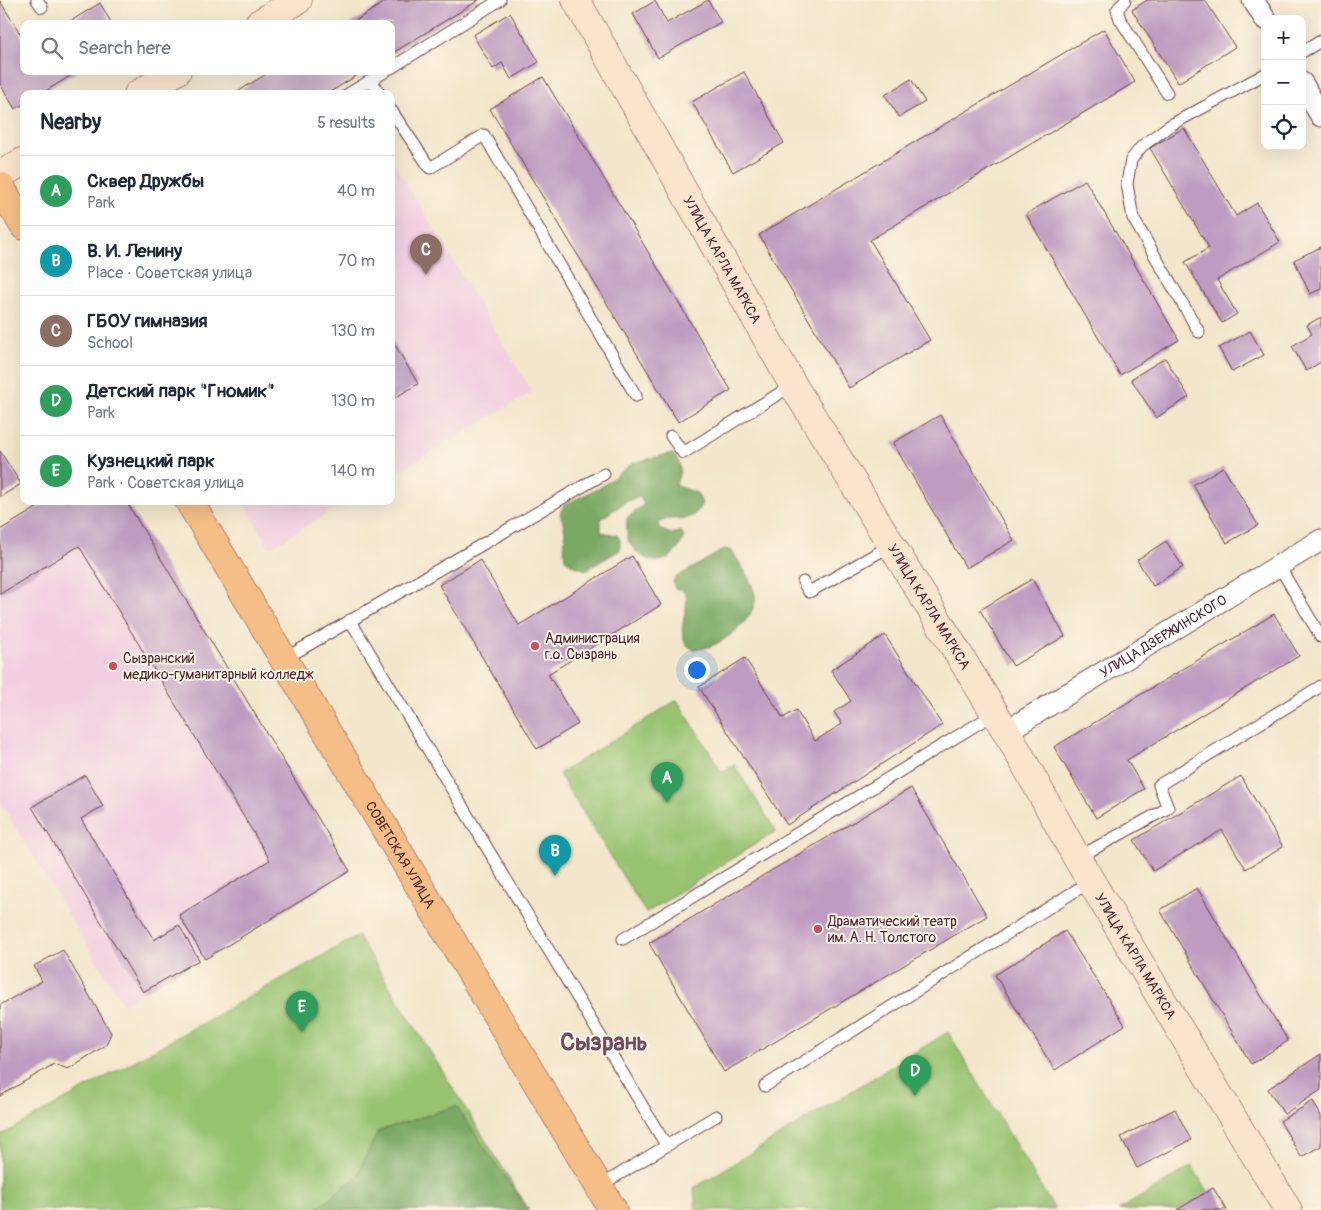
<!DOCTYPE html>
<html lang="en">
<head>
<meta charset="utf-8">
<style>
  :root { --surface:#fff; --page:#f2f2f3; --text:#1f2937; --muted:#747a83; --line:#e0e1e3; --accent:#ea580c }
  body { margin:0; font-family:Pangolin,sans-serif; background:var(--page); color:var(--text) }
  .controls { position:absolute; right:15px; top:15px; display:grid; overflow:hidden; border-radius:10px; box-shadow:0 5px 20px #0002 }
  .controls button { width:45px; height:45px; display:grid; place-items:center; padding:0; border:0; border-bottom:1px solid var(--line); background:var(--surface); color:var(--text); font:25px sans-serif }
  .you { position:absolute; left:696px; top:669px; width:18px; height:18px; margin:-12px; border:4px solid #fff; border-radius:50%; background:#1a73e8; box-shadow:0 0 0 8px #1a73e833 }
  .badge { display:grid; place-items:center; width:32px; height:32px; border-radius:50%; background:var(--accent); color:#fff; font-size:16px; font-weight:700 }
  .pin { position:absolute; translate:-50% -41px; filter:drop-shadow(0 1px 2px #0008) }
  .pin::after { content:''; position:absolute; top:26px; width:18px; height:15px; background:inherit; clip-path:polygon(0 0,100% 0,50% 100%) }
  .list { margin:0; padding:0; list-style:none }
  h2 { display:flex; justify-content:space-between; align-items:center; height:65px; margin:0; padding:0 20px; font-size:21px }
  h2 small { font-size:16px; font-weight:400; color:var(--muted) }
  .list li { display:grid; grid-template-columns:32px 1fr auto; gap:15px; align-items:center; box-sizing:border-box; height:70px; padding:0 20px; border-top:1px solid var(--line) }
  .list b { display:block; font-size:19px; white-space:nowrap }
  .list p { margin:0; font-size:16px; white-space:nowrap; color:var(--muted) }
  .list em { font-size:16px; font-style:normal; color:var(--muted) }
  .icon { flex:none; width:28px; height:28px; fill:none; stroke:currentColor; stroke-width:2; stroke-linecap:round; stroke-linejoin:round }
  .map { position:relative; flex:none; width:1321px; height:1210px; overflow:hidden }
  .search { position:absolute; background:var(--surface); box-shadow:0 5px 20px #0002; left:20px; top:20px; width:375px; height:55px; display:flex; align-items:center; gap:12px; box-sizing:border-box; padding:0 18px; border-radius:10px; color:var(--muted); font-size:19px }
  .panel { position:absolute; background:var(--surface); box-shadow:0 5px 20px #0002; left:20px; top:90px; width:375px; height:415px; border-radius:10px }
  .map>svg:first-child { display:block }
</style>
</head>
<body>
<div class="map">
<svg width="1321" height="1210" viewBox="0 0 1321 1210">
  <rect width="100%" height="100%" fill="#fcf5e5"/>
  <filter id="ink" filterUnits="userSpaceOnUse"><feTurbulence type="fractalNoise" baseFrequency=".02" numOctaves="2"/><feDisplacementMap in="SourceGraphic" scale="10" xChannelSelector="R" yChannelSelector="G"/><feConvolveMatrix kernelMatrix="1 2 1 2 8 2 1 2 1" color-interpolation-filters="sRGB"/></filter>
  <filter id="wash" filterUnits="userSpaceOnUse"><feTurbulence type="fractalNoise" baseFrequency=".0096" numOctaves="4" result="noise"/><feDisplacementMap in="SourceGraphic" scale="20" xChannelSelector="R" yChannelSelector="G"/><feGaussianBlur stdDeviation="1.12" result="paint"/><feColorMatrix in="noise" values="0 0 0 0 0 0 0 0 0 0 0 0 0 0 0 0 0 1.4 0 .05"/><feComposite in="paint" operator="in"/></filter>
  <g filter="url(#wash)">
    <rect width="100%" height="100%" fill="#f3e6ca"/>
    <g fill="#f2cfe1">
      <path d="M 391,158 L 532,392 L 391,476 Z"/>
      <path d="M 48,501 L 126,501 L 350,871 L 123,1004 L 0,802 L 0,530 Z"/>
      <path d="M 242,501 L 348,501 L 270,548 Z"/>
    </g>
    <g fill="#97c371" stroke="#70714e">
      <path d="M 677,700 L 722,772 L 734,765 L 776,831 L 646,913 L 559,774 Z"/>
      <path d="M 358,936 L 529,1210 L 0,1210 L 0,1136 Z"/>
      <path d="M 948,1032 L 1055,1210 L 696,1210 L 694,1188 Z"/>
      <path d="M 1192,1166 L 1219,1210 L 1119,1210 Z"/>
    </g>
    <g fill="#79a963" stroke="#626447">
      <path d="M 668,454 L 673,454 C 683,465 680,472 676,485 L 697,493 L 702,503 C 692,528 672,513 659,523 L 659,529 L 672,534 L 681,531 L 684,537 C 677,555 661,569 642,556 C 635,551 630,546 628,538 C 626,532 627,524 627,518 L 644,504 L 640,497 L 625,502 L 601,519 L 601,532 L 617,535 L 620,540 L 620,550 L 586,570 L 572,565 L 565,559 C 562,541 569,534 560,514 L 564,505 L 601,487 L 633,463 Z"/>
      <path d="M 725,549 L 732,551 C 740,564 752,580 755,595 C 760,624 693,668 684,640 C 679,627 687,611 687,598 L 682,589 L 675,589 L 673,581 L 675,578 Z"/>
      <path d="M 456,1106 L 528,1210 L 315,1210 L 357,1176 L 378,1131 Z"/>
    </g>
    <g id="blocks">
      <g fill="#be9bc1">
        <path d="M 388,0 L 479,0 L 391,54 L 391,24 L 350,24 Z"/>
        <path d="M 708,0 L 721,22 L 658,58 L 633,14 L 655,1 L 667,23 Z"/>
        <path d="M 1147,0 L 1205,0 L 1235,47 L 1178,83 L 1132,10 Z"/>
        <path d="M 0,1 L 24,40 L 24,71 L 78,71 L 41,94 L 24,94 L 24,104 L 15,109 L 0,84 Z"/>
        <path d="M 100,3 L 112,24 L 66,24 Z"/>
        <path d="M 510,13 L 539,62 L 511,79 L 502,63 L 493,69 L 473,35 Z"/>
        <path d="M 1104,29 L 1135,82 L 870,240 L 930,340 L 849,388 L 759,235 Z"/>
        <path d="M 271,71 L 364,71 L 327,94 L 234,94 Z"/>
        <path d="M 744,72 L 784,143 L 733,172 L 692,102 Z"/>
        <path d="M 543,77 L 731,390 L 678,422 L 490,109 Z"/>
        <path d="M 911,79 L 925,102 L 899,117 L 885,95 Z"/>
        <path d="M 1184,128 L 1236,216 L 1257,203 L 1280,242 L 1217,280 L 1237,314 L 1222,323 L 1185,262 L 1209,248 L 1150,148 Z"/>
        <path d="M 1085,180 L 1179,340 L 1120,375 L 1026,214 Z"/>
        <path d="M 1321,247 L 1321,289 L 1310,294 L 1294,260 Z"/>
        <path d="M 1321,317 L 1321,362 L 1306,371 L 1292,346 L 1312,334 L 1307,325 Z"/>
        <path d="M 1250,331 L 1264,355 L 1232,372 L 1219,348 Z"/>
        <path d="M 391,338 L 418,384 L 391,400 Z"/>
        <path d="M 1165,358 L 1189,397 L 1156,418 L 1131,379 Z"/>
        <path d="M 940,415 L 1014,540 L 966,568 L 893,443 Z"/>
        <path d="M 0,451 L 21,484 L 0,497 Z"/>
        <path d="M 1223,467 L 1258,525 L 1227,543 L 1193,485 Z"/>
        <path d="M 48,501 L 126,501 L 350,871 L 205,959 L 179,915 L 270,860 L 79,546 L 0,594 L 0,530 Z"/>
        <path d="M 1166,541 L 1183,567 L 1153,586 L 1137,560 Z"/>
        <path d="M 632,556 L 661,605 L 548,674 L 578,724 L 537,749 L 439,585 L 480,560 L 519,625 Z"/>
        <path d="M 1032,579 L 1065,636 L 1013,666 L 980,610 Z"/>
        <path d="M 1274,614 L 1299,656 L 1127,760 L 1144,789 L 1096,818 L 1054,747 Z"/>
        <path d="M 885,635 L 942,725 L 787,825 L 699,687 L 745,658 L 783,718 L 796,710 L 815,741 L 842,724 L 834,712 L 851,701 L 831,670 Z"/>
        <path d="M 85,775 L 103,806 L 81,819 L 154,940 L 179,925 L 199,960 L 143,992 L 32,807 Z"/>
        <path d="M 1241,776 L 1283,847 L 1246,869 L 1222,830 L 1153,871 L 1134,840 Z"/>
        <path d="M 911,788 L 987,916 L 724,1072 L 649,943 Z"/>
        <path d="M 1197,888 L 1288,1041 L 1251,1064 L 1160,910 Z"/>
        <path d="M 1065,931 L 1125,1025 L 1055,1070 L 995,975 Z"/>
        <path d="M 63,950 L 111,1033 L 106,1045 L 68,1069 L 54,1064 L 0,1096 L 0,1005 L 42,981 L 34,966 Z"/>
        <path d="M 1321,1054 L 1321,1090 L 1284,1114 L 1268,1089 Z"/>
        <path d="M 1313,1101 L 1321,1116 L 1321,1146 L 1301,1157 L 1280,1121 Z"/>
        <path d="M 1175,1109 L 1191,1140 L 1137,1168 L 1121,1137 Z"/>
        <path d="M 1213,1188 L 1227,1210 L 1177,1210 Z"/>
      </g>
    </g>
  </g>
  <g filter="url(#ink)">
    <use href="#blocks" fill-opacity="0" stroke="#633d43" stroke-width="1"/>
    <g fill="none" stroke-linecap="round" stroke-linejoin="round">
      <g stroke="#633d43" stroke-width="13">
        <g id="lane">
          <path d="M 37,0 L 42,7"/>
          <path d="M 1125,0 L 1117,10 L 1120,19 L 1167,93"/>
          <path d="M 1302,52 L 1321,41"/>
          <path d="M 391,68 L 500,0"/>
          <path d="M 371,80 L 380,94"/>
          <path d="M 348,94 L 386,71"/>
          <path d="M 391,110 L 430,168 L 484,135 L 636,396"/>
          <path d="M 1199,332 L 1133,218 L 1127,184 L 1131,160 L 1142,146 L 1169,126 L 1265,74"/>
          <path d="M 671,436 L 683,453 L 793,385"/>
          <path d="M 1279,566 L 1321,637"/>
          <path d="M 803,582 L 809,592 L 890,546"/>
          <path d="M 350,620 L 666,1145"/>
          <path d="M 284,659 L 604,474"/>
          <path d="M 1077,858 L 1168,808 L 1159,785 L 1321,686"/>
          <path d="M 623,939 L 994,714"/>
          <path d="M 765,1086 L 1091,881"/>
          <path d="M 598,1187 L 716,1116"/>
        </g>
      </g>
      <g stroke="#633d43" stroke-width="23">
        <g id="street">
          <path d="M 1253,0 L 1265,19"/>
          <path d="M 1302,83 L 1321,116"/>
          <path id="s1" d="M 1005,732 L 1321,540"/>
        </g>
      </g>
      <g stroke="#633d43" stroke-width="29">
        <g id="secondary">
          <path id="s2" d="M 576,0 L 793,385 L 1012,741 L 1077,858 L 1288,1210"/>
          <path d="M 258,24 L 298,0"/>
          <path d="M 138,94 L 177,71"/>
          <path d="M 0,175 L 24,161"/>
        </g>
      </g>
      <g stroke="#633d43" stroke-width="29">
        <g id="primary">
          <path d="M 0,186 L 24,226"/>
          <path id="s3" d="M 189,501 L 613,1210"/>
        </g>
      </g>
      <use href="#lane" stroke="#fff" stroke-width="11"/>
      <use href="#street" stroke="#fff" stroke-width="21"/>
      <use href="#secondary" stroke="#fbe5cf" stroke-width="28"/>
      <use href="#primary" stroke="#f6be87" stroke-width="28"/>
    </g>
  </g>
  <g fill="#d1495b" stroke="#fcf5e5" stroke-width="2">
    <circle cx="535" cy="646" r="5"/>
    <circle cx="113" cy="666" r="5"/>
    <circle cx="818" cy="929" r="5"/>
  </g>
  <g text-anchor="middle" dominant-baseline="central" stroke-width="4" stroke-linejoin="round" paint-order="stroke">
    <g font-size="14" fill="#4a1f2b" stroke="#fcf5e5">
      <text stroke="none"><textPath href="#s2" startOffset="298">УЛИЦА КАРЛА МАРКСА</textPath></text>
      <text stroke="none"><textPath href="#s2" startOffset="702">УЛИЦА КАРЛА МАРКСА</textPath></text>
      <text stroke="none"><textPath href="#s1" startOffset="185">УЛИЦА ДЗЕРЖИНСКОГО</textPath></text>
      <text stroke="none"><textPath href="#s3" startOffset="412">СОВЕТСКАЯ УЛИЦА</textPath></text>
      <text stroke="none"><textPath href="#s2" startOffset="1108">УЛИЦА КАРЛА МАРКСА</textPath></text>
    </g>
    <g font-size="14" fill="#4a1f2b" stroke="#fcf5e5" text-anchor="start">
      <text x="545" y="638">Администрация<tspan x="545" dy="16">г.о. Сызрань</tspan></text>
      <text x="123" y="658">Сызранский<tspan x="123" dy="16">медико-гуманитарный колледж</tspan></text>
      <text x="828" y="921">Драматический театр<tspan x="828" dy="16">им. А. Н. Толстого</tspan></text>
    </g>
    <g font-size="24" font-weight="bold" fill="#734a60" stroke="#fcf5e5">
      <text x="604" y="1042">Сызрань</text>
    </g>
  </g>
</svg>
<div class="controls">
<button>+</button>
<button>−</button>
<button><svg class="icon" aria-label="locate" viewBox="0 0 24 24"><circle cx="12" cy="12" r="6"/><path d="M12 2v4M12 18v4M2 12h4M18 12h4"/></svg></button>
</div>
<div class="you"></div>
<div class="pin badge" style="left:667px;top:803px;background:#2e9e5b">A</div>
<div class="pin badge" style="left:555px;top:876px;background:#0f9aa8">B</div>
<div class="pin badge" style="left:426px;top:275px;background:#8d6e63">C</div>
<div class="pin badge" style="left:915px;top:1096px;background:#2e9e5b">D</div>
<div class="pin badge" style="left:302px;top:1032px;background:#2e9e5b">E</div>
<div class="search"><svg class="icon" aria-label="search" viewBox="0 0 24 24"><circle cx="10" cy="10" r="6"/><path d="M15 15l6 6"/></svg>Search here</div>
<section class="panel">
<h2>Nearby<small>5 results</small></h2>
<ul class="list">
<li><span class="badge" style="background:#2e9e5b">A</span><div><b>Сквер Дружбы</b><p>Park</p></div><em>40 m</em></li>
<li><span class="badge" style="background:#0f9aa8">B</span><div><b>В. И. Ленину</b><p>Place · Советская улица</p></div><em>70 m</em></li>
<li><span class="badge" style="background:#8d6e63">C</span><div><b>ГБОУ гимназия</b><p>School</p></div><em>130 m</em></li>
<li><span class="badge" style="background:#2e9e5b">D</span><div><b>Детский парк &quot;Гномик&quot;</b><p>Park</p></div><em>130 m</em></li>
<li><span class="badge" style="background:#2e9e5b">E</span><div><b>Кузнецкий парк</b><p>Park · Советская улица</p></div><em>140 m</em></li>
</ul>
</section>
</div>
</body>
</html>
